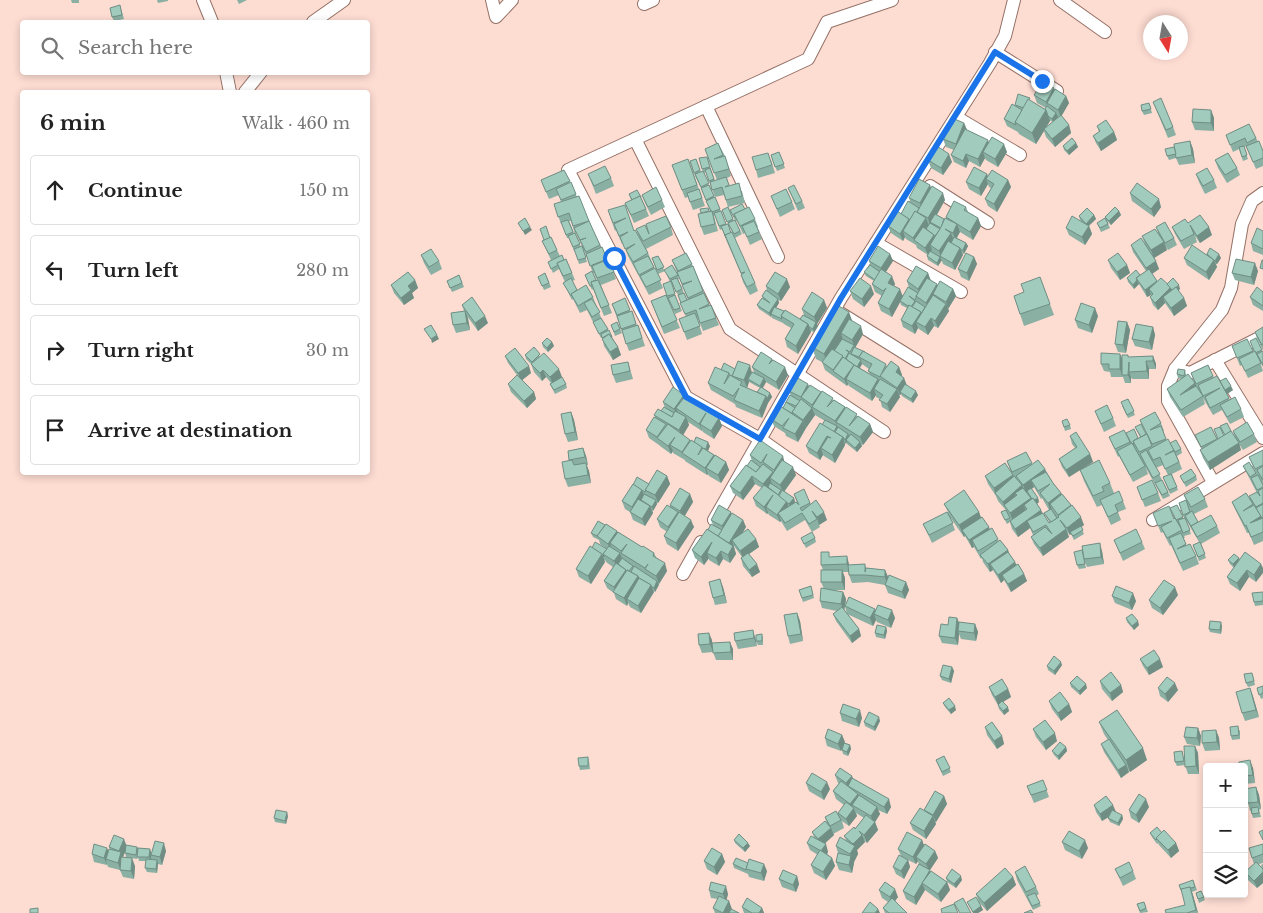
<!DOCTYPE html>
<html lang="en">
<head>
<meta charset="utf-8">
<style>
  :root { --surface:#fff; --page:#f2f2f2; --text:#222; --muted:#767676; --line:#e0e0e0 }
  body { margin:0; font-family:"Libre Baskerville",serif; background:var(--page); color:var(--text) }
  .controls { position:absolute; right:15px; bottom:15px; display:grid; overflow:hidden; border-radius:5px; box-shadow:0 2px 8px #0003 }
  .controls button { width:45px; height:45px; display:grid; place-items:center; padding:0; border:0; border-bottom:1px solid var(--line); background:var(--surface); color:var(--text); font:25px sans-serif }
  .compass { position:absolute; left:1143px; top:15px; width:45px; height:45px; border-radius:50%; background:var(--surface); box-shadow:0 2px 8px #0003; rotate:169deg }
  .stop { position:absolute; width:15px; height:15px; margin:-11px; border:4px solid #1a73e8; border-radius:50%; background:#fff }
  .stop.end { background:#1a73e8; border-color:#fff; box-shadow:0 1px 5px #0008 }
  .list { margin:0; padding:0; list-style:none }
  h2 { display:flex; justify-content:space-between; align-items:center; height:65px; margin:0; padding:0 20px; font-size:21px }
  h2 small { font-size:16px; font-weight:400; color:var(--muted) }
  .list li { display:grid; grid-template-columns:32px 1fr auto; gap:15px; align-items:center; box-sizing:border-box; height:70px; margin:0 10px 10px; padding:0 10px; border:1px solid var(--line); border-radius:5px }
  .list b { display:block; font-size:19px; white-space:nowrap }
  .list em { font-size:16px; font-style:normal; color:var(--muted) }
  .icon { flex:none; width:28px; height:28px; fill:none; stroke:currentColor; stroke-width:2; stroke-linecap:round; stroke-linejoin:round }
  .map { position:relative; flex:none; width:1263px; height:913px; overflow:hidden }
  .search { position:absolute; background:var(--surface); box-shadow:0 2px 8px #0003; left:20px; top:20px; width:350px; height:55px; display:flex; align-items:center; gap:12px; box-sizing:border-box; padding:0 18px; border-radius:5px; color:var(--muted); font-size:19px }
  .panel { position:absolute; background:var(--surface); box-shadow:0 2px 8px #0003; left:20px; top:90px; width:350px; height:385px; border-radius:5px }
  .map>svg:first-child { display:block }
</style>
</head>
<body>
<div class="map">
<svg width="1263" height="913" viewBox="0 0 1263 913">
  <rect width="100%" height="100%" fill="#fddcd2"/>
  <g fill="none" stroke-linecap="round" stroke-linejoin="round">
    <g stroke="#957166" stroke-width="14">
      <g id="minor">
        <path d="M 203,0 L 212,22"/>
        <path d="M 492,0 L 496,17 L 512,0"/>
        <path d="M 1060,0 L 1105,32"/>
        <path d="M 644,4 L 653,0"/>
        <path d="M 313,22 L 344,0"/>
        <path d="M 995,52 L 1057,91"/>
        <path d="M 226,72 L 230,92"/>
        <path d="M 245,92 L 261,72"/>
        <path d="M 706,106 L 778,257"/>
        <path d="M 956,117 L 1020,155"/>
        <path d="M 635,139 L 730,329 L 884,432"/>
        <path d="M 930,186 L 988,223"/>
        <path d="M 876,243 L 961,292"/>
        <path d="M 837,311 L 917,361"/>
        <path d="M 1215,360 L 1263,438"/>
        <path d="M 1175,369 L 1190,373 L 1263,336"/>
        <path d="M 1213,482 L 1168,401 L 1168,386 L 1175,369 L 1222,310 L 1231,288 L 1242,224 L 1252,201 L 1263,193"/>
        <path d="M 825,485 L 760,439 L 686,397 L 568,170 L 808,59 L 827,22 L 892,0"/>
        <path d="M 714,520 L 841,298 L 990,63 L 1005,36 L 1014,0"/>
        <path d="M 1153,520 L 1263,453"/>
        <path d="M 683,574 L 701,542"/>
      </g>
    </g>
    <use href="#minor" stroke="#fff" stroke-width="12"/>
  </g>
  <g fill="#8aafa3" fill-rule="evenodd">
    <path d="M 71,0 L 79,0 L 79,3 L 72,3 Z"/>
    <path d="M 157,0 L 168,0 L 168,1 L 158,3 Z"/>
    <path d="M 237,0 L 247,0 L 239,4 Z"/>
    <path d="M 120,5 L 124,19 L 114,21 L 112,17 Z"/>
    <path d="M 1054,90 L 1066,96 L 1069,103 L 1061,116 L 1069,125 L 1071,133 L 1055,147 L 1046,137 L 1044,131 L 1036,144 L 1019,134 L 1018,132 L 1007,126 L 1004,119 L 1015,106 L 1031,101 L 1045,109 L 1046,108 L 1037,103 L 1034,95 ZM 1049,120 L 1053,122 L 1046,127 L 1050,121 Z"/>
    <path d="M 1153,102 L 1173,127 L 1176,135 L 1168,138 Z"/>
    <path d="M 1149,103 L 1152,113 L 1144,115 L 1142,111 Z"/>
    <path d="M 1211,110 L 1214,118 L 1214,131 L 1195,130 L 1192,122 Z"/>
    <path d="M 964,123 L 967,130 L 989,143 L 1007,152 L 998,167 L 986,160 L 985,158 L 980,167 L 969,161 L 966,168 L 954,162 L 951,155 L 954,150 L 946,147 L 943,139 Z"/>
    <path d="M 1097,126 L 1114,132 L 1117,140 L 1101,151 L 1096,143 L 1093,136 L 1099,132 Z"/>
    <path d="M 1226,135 L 1256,138 L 1263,151 L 1263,166 L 1256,169 L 1246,146 L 1244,147 L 1248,159 L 1243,161 L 1239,149 L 1233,152 Z"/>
    <path d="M 1190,141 L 1193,149 L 1195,163 L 1179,165 L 1176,158 L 1169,160 L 1167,156 L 1174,147 Z"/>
    <path d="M 718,143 L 725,156 L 731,176 L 727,178 L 729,186 L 742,191 L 745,203 L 728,207 L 724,195 L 715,197 L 726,224 L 731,233 L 755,283 L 758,291 L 750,295 L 743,282 L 741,275 L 741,274 L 727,242 L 722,229 L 720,230 L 715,215 L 714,216 L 718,231 L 704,235 L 701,227 L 710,211 L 701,188 L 695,176 L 690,161 L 696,159 L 701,172 L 703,172 L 702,169 L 707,157 L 715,181 L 717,180 L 705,149 ZM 706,172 L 715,197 L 714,198 L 704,173 Z"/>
    <path d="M 1076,143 L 1078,147 L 1069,155 L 1064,150 L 1063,146 Z"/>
    <path d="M 779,152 L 785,168 L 777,171 L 771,155 Z"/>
    <path d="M 688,159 L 705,206 L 693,210 L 688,197 L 685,198 L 672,165 Z"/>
    <path d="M 771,160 L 775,173 L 758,178 L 756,170 Z"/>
    <path d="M 928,160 L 952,162 L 943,175 L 931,168 Z"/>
    <path d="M 1215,160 L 1237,168 L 1240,175 L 1227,183 L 1218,168 Z"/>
    <path d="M 564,170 L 570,183 L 571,182 L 577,197 L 589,221 L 601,248 L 602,247 L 608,260 L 609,259 L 616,279 L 601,285 L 612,313 L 604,316 L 593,289 L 592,290 L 585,275 L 596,280 L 597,280 L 594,273 L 593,273 L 586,255 L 576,233 L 575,234 L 571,221 L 569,221 L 574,233 L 575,233 L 581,247 L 582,246 L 587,262 L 579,264 L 575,251 L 574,251 L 569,238 L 567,238 L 562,224 L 561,224 L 554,204 L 561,202 L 559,195 L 549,199 L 541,180 Z"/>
    <path d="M 588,174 L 611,178 L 614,186 L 596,194 Z"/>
    <path d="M 987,174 L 988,177 L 1008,180 L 1011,187 L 997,212 L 988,206 L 985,199 L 991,188 L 989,187 L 988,184 L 981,196 L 969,189 L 966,182 Z"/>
    <path d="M 1196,174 L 1214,180 L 1217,188 L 1205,194 L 1199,182 Z"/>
    <path d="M 788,188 L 802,201 L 805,208 L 798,211 Z"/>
    <path d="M 931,188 L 945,200 L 937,215 L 944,219 L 946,219 L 946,217 L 966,207 L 968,212 L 978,218 L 981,226 L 973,240 L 960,232 L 957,238 L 966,243 L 968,246 L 964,254 L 962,253 L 963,255 L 955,270 L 943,264 L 941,258 L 942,260 L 938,266 L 928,260 L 927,256 L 928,255 L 917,248 L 916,245 L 906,239 L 905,237 L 903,241 L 891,233 L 888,226 L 911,203 L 909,198 Z"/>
    <path d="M 1130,193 L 1161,207 L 1154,217 L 1132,201 Z"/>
    <path d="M 629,194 L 641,197 L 649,216 L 634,223 L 625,203 L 631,200 Z"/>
    <path d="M 642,195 L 662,200 L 665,207 L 651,215 L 645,203 Z"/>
    <path d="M 771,196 L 792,202 L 795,209 L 780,217 Z"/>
    <path d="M 728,207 L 734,221 L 735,220 L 730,210 L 745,209 L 755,219 L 758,227 L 757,227 L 762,239 L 750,245 L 745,233 L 743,234 L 737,221 L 735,221 L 742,234 L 735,238 L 722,210 Z"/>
    <path d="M 608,210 L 634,231 L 648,253 L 663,288 L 649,295 L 628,256 L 623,243 L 622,244 L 616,230 L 615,231 Z"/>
    <path d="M 1119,211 L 1121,215 L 1111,225 L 1107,221 L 1110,228 L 1101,232 L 1097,223 L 1106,220 L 1105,217 Z"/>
    <path d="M 1094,215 L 1096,219 L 1089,226 L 1092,234 L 1085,245 L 1069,235 L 1066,228 L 1082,222 L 1080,220 L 1079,216 Z"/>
    <path d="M 1188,223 L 1212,235 L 1200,243 L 1195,236 L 1197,242 L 1184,249 L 1175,234 L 1172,227 Z"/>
    <path d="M 671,227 L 673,235 L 646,249 L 639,237 L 636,229 L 649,234 Z"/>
    <path d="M 1156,227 L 1174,238 L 1177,245 L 1168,250 L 1164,244 L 1167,250 L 1154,258 L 1159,269 L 1152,274 L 1157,281 L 1180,289 L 1178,291 L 1184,298 L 1187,306 L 1174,316 L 1165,303 L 1158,310 L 1153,305 L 1150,297 L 1151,296 L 1151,295 L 1147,297 L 1139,284 L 1134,289 L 1128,282 L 1127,278 L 1140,275 L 1146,271 L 1133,252 L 1131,245 L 1145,244 L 1142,236 L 1159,235 Z"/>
    <path d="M 1263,231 L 1263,255 L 1253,251 L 1251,243 Z"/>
    <path d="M 550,237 L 557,250 L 560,256 L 564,260 L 566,259 L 575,280 L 572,281 L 577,290 L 593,297 L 602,320 L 618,347 L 621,355 L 613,360 L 604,346 L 602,337 L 601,338 L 587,310 L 580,313 L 573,299 L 572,300 L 565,286 L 563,283 L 565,282 L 559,269 L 553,273 L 548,262 L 551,260 L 542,241 Z"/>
    <path d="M 686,253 L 693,266 L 710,306 L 711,305 L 719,325 L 703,331 L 698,318 L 697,318 L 702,334 L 687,340 L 679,319 L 686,317 L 678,295 L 672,283 L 671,283 L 676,298 L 682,311 L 675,314 L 669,300 L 668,300 L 680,328 L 664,334 L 651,301 L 666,295 L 670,282 L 665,271 L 658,274 L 652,258 L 658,256 L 664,270 L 678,275 L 679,279 L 678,279 L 687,300 L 688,300 L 672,260 Z"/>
    <path d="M 890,254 L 893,261 L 886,272 L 895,284 L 894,286 L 903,296 L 909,288 L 907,281 L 928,273 L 930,280 L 938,286 L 953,289 L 956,296 L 948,309 L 949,311 L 938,328 L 934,326 L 928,335 L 919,329 L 918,328 L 915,334 L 903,327 L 901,320 L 907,308 L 901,305 L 900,301 L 892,317 L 881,311 L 878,303 L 882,296 L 875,292 L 872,284 L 874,281 L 866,276 L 864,272 L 871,266 L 869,261 Z"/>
    <path d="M 1207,254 L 1221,258 L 1217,264 L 1216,264 L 1217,267 L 1209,280 L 1187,265 L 1184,258 Z"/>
    <path d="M 421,255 L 439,261 L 442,269 L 431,275 L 424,263 Z"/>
    <path d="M 974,257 L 977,264 L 969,281 L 961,277 L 958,269 Z"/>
    <path d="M 1108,260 L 1127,265 L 1130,273 L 1120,280 L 1111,268 Z"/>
    <path d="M 1258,271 L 1254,285 L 1235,280 L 1232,273 Z"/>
    <path d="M 545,273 L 551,287 L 544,290 L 538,277 Z"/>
    <path d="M 459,275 L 464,287 L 452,292 L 447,281 Z"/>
    <path d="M 1040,277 L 1054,315 L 1024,326 L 1014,296 L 1024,292 Z"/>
    <path d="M 415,280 L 418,288 L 412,293 L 414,298 L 404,305 L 394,293 L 391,285 Z"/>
    <path d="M 766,286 L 790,287 L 781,301 L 778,300 L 779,303 L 776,308 L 800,319 L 804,315 L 802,309 L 824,300 L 827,308 L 817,324 L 818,326 L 814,332 L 811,331 L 811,332 L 798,354 L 787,347 L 785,339 L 791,328 L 784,324 L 783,323 L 772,318 L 771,316 L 771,317 L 759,309 L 757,305 L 763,299 L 762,296 L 767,291 Z"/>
    <path d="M 850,291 L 874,294 L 864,307 L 853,299 Z"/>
    <path d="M 1263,292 L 1263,311 L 1253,305 L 1250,297 Z"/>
    <path d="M 625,298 L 630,312 L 632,311 L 637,326 L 638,325 L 645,346 L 629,351 L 612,304 Z"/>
    <path d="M 462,305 L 488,323 L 478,331 L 467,316 L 470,330 L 456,333 L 453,325 L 464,311 Z"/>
    <path d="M 1098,316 L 1092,333 L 1078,328 L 1075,320 Z"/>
    <path d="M 852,321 L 863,334 L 855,348 L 865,352 L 887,366 L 899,367 L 902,375 L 901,376 L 904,378 L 907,386 L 918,395 L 913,403 L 902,396 L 901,394 L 900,395 L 899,395 L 900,397 L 890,412 L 882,407 L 880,399 L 876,397 L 876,395 L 872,401 L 849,386 L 848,384 L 847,386 L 825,370 L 822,362 L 816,359 L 812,347 ZM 862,364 L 869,369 L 868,371 L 870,374 L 860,368 Z"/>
    <path d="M 617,322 L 622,333 L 615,336 L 611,325 Z"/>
    <path d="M 1127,322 L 1130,330 L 1126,353 L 1118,352 L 1115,344 Z"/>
    <path d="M 1153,327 L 1155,335 L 1152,350 L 1135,346 L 1132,339 Z"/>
    <path d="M 1263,327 L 1263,350 L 1257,339 L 1255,332 Z"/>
    <path d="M 1256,338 L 1262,351 L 1263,351 L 1263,367 L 1260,362 L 1263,371 L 1248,378 L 1242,365 L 1240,366 L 1232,346 L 1247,339 L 1253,352 L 1254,352 Z"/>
    <path d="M 552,342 L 554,346 L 548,352 L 543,347 L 542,343 Z"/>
    <path d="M 1120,354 L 1122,358 L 1153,356 L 1156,364 L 1156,369 L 1149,369 L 1149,379 L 1132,379 L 1131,377 L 1131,383 L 1125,383 L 1123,377 L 1111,377 L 1110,372 L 1104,371 L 1101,364 Z"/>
    <path d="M 525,355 L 541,356 L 562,377 L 560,379 L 566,384 L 567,388 L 555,394 L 550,384 L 551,383 L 546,377 L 542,381 L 534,372 L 531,364 L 526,359 Z"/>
    <path d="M 505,356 L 531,373 L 522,380 L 534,392 L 536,399 L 527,408 L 511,392 L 508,384 L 517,375 L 508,363 Z"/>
    <path d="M 772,359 L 788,375 L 779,390 L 766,382 L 763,388 L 770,393 L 772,397 L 768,403 L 762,418 L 736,407 L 735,404 L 711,390 L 708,383 L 721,370 L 735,369 L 754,372 L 752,367 ZM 749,382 L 760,388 L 757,392 L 747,388 Z"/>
    <path d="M 628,362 L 633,379 L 616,383 L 613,375 Z"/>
    <path d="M 1208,365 L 1214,378 L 1233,390 L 1227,394 L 1230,400 L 1241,409 L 1244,417 L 1230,424 L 1222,410 L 1213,415 L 1203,398 L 1205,404 L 1183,417 L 1170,397 L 1167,389 L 1181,379 L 1178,378 L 1177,374 L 1185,370 L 1186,375 L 1194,381 L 1191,373 Z"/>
    <path d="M 809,386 L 821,393 L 834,400 L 845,407 L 845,408 L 870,424 L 873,432 L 863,445 L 861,444 L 862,446 L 857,452 L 847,444 L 847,442 L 846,444 L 845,443 L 845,445 L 835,463 L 824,456 L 823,455 L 820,460 L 809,453 L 806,446 L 822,425 L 825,421 L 815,415 L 814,412 L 815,415 L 806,428 L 805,427 L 806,428 L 798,442 L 786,436 L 785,433 L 774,426 L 771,419 L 783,408 L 791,396 L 789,391 Z"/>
    <path d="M 685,396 L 719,418 L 722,426 L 714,439 L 703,432 L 702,430 L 702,431 L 688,422 L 689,425 L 683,435 L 690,441 L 710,446 L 708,451 L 726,462 L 729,470 L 721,483 L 709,476 L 708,474 L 707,475 L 685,461 L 685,460 L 673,453 L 673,451 L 671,454 L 660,446 L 659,445 L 649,438 L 646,430 L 655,417 L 654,415 L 665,408 L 663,402 Z"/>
    <path d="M 1128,399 L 1135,415 L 1128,418 L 1122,406 Z"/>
    <path d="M 1095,411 L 1113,418 L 1116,426 L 1104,432 Z"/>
    <path d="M 571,412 L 574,420 L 578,440 L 568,442 L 565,434 Z"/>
    <path d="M 1140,420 L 1161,423 L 1164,431 L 1163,431 L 1166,440 L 1171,445 L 1181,449 L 1182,453 L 1177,456 L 1182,469 L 1172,474 L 1178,490 L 1170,494 L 1163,477 L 1168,475 L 1163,465 L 1156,468 L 1170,496 L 1163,499 L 1146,468 L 1148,474 L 1133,482 L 1119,456 L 1118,457 L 1109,437 L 1127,436 L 1138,438 L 1140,437 L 1135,427 L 1147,434 Z"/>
    <path d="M 1062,421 L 1070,425 L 1071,429 L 1065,431 Z"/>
    <path d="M 1220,426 L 1231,431 L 1235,437 L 1233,431 L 1254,434 L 1257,442 L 1243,450 L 1239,444 L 1241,450 L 1210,470 L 1203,458 L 1200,450 L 1202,449 L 1195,435 L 1217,440 L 1225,435 Z"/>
    <path d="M 1070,436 L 1090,454 L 1093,462 L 1084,468 L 1110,483 L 1114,493 L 1123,501 L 1126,509 L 1118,512 L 1121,520 L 1111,525 L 1102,505 L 1097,507 L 1084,481 L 1080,470 L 1069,477 L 1062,467 L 1059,459 L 1075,448 L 1072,444 Z"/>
    <path d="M 583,448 L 586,456 L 588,465 L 586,465 L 589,471 L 591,483 L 568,487 L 565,479 L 570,461 L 568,451 Z"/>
    <path d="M 1263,450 L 1263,541 L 1254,545 L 1249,533 L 1247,533 L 1235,509 L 1232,502 L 1250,499 L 1257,493 L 1243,466 L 1256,473 L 1249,457 Z"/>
    <path d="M 750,455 L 785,462 L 796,475 L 784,492 L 794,498 L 795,502 L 793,504 L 797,503 L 794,494 L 810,503 L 827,520 L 819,525 L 818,523 L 820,527 L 812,532 L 805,520 L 787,531 L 781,521 L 780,522 L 769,515 L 768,513 L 767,514 L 756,506 L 753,498 L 762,488 L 755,484 L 743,500 L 733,493 L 730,486 L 747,466 L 752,461 Z"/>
    <path d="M 1007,461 L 1032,464 L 1045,469 L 1053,483 L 1071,505 L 1084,525 L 1081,527 L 1084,534 L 1074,540 L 1071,534 L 1070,535 L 1067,532 L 1069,537 L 1043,556 L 1034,544 L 1031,537 L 1033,535 L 1030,528 L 1018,537 L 1012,529 L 1010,522 L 1007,524 L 1001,512 L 1006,510 L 1005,509 L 998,501 L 996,496 L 988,484 L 985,476 L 1011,472 ZM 1034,487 L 1041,499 L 1042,498 L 1049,510 L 1044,513 L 1050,523 L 1049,523 L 1037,504 L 1039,502 L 1038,498 L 1032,489 Z"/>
    <path d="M 667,476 L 670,484 L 658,503 L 657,503 L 657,504 L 653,511 L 652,510 L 653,513 L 645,526 L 633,520 L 630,512 L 625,509 L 622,501 L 633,485 L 649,484 Z"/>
    <path d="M 1180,476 L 1196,476 L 1197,480 L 1186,487 Z"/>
    <path d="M 1137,487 L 1158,493 L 1161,501 L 1145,507 Z"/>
    <path d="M 690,494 L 693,502 L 684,516 L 694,527 L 678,551 L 667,544 L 664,536 L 667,532 L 660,527 L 657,519 L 670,507 L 670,505 Z"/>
    <path d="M 1184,495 L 1205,499 L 1208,507 L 1194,514 L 1198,522 L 1217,526 L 1220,533 L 1201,544 L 1206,558 L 1199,561 L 1193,545 L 1199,542 L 1185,518 L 1191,534 L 1184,536 L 1185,538 L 1183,538 L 1186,545 L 1196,556 L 1199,564 L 1183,571 L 1171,545 L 1170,546 L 1163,532 L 1161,533 L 1153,513 L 1174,519 L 1177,505 L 1183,518 L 1184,518 L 1179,503 L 1186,500 Z"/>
    <path d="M 944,504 L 979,512 L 981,518 L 999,541 L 1008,550 L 1009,554 L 1017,565 L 1024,574 L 1027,581 L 1011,592 L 1004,580 L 1001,583 L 993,570 L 990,572 L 983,562 L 982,558 L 981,559 L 974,547 L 972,548 L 965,536 L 964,537 L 950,517 L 955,530 L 932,543 L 923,524 L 948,512 Z"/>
    <path d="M 731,514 L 743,520 L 746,527 L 743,532 L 756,539 L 759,547 L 749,554 L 760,572 L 752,577 L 743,566 L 741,558 L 742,557 L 734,546 L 734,547 L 736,554 L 730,563 L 723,559 L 719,566 L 709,560 L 709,558 L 704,565 L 695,558 L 692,550 L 708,530 L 713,525 L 711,520 Z"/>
    <path d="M 617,531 L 618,533 L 642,547 L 654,553 L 656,557 L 667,571 L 659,584 L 655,592 L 653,590 L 654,592 L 641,613 L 630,607 L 628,603 L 627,606 L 616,599 L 614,593 L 607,588 L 604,581 L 613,567 L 606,562 L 606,561 L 604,560 L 605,562 L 591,584 L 579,577 L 576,569 L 592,548 L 607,549 L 600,544 L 599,540 L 593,537 L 591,533 Z"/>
    <path d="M 801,538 L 815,538 L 816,542 L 806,548 Z"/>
    <path d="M 1114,540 L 1142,542 L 1145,549 L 1123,561 Z"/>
    <path d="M 1102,551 L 1104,564 L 1087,567 L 1084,560 L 1086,568 L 1079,569 L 1077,565 L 1084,558 Z"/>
    <path d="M 830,557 L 849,564 L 849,565 L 865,564 L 866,568 L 885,570 L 888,577 L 906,582 L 909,590 L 905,599 L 888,593 L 885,585 L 868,582 L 852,583 L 849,575 L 849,572 L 843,572 L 845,578 L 845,590 L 832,590 L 843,592 L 846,599 L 845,606 L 875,609 L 876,611 L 895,618 L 891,628 L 877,622 L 876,620 L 873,626 L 847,614 L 845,606 L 844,610 L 859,629 L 861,636 L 852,643 L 836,621 L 833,614 L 837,611 L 822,608 L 820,601 L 824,589 L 821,582 L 823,570 L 821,565 Z"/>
    <path d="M 1239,558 L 1240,560 L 1261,564 L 1256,582 L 1249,577 L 1240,591 L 1230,584 L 1227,577 L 1234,568 L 1230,564 L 1228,560 Z"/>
    <path d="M 811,586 L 814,598 L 803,602 L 799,590 Z"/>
    <path d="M 723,587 L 727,603 L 715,605 L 713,598 Z"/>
    <path d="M 1263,592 L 1263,605 L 1255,606 L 1254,602 Z"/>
    <path d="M 1178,595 L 1163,615 L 1152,608 L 1149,600 Z"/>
    <path d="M 1112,596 L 1136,601 L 1132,610 L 1115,603 Z"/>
    <path d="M 797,613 L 800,621 L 803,641 L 790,644 L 788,636 Z"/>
    <path d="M 957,618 L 959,623 L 975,624 L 978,632 L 976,641 L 961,639 L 959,634 L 958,645 L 942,643 L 939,636 L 948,625 Z"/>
    <path d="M 1126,618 L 1139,625 L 1134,630 L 1127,622 Z"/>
    <path d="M 1222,626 L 1221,634 L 1210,632 L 1209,629 Z"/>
    <path d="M 886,627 L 887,631 L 885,639 L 876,637 L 875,633 Z"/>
    <path d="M 762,634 L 763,638 L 763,645 L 758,645 L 756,641 Z"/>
    <path d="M 755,637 L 757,646 L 738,649 L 735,641 Z"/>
    <path d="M 712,640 L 712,647 L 733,649 L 733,660 L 716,660 L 713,652 L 702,653 L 699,645 Z"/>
    <path d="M 1140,659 L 1163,667 L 1149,675 L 1143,666 Z"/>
    <path d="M 1062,665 L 1055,675 L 1048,670 L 1047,666 Z"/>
    <path d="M 952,667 L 954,671 L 951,683 L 942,680 L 940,676 Z"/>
    <path d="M 1253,676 L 1255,685 L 1248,687 L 1246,683 Z"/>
    <path d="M 1100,681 L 1121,685 L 1123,692 L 1112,701 L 1102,689 Z"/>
    <path d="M 1070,683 L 1087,688 L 1080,695 L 1071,687 Z"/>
    <path d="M 1263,686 L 1263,698 L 1261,699 L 1257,688 Z"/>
    <path d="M 989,687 L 1008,689 L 1011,697 L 1003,702 L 1009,711 L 1004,715 L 999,709 L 998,705 L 992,695 Z"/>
    <path d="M 1158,688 L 1178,690 L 1168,702 L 1160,696 Z"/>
    <path d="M 1250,688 L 1259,717 L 1245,721 L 1242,713 Z"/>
    <path d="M 1049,701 L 1069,704 L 1072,712 L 1061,721 L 1052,709 Z"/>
    <path d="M 943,703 L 956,710 L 951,714 L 945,707 Z"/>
    <path d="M 840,713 L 862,718 L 859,727 L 842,721 Z"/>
    <path d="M 880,721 L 875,731 L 865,726 L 864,722 Z"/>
    <path d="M 1099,722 L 1147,760 L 1130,772 L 1128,769 L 1129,772 L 1121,778 L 1104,752 L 1101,744 L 1108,740 L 1104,734 Z"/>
    <path d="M 985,727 L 1002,736 L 1004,744 L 997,749 L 987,735 Z"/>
    <path d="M 1198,728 L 1201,736 L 1200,746 L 1187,744 L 1184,737 Z"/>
    <path d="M 1033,729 L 1057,741 L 1046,750 L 1036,737 Z"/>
    <path d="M 1216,730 L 1219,738 L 1220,750 L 1205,751 L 1202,743 Z"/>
    <path d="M 1240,730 L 1240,739 L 1232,740 L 1231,736 Z"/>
    <path d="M 842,735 L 845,743 L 850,745 L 851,749 L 848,756 L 843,754 L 842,750 L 841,751 L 827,746 L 825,738 Z"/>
    <path d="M 1195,746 L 1198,753 L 1199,774 L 1188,774 L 1185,765 L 1177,766 L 1175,762 L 1182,751 L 1185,765 Z"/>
    <path d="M 1066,747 L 1067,751 L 1059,760 L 1054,755 L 1052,751 Z"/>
    <path d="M 944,756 L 951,772 L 943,776 L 936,760 Z"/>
    <path d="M 588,757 L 589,761 L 590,769 L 580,770 L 579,766 Z"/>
    <path d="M 1244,767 L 1253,768 L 1255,783 L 1244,784 Z"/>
    <path d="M 835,775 L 853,779 L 891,807 L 887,814 L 878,810 L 880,814 L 875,822 L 878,830 L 867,843 L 864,840 L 865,842 L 857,850 L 858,854 L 854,862 L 854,863 L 852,873 L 839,870 L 836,862 L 838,853 L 836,846 L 846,840 L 844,836 L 855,829 L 864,818 L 856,813 L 857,816 L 849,826 L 842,821 L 844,828 L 833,834 L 834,835 L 825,843 L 828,852 L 827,854 L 832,858 L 835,866 L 826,880 L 814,873 L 811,865 L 818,855 L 810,850 L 807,843 L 814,837 L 812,832 L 827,824 L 825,817 L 838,813 L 844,805 L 836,799 L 833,791 L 839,784 L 838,783 Z"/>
    <path d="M 1043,780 L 1049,797 L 1034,803 L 1027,786 Z"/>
    <path d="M 806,783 L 830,789 L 824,800 L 809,791 Z"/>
    <path d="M 1256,787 L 1259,795 L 1261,809 L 1259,810 L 1261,817 L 1253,818 L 1251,811 L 1250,811 L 1248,803 Z"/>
    <path d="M 944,796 L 947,804 L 936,822 L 935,822 L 936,824 L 926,839 L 913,830 L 910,823 L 925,811 L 924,810 Z"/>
    <path d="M 1094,805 L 1122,815 L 1123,819 L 1119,826 L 1110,822 L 1108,818 L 1109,817 L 1102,821 L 1096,812 Z"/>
    <path d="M 1149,807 L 1139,823 L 1131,818 L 1129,810 Z"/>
    <path d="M 288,816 L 286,824 L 275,822 L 274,818 Z"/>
    <path d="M 1150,833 L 1162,833 L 1176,843 L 1179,851 L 1171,858 L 1159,845 L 1158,843 L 1157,844 L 1152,837 Z"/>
    <path d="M 734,840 L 750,846 L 745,852 L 735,843 Z"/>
    <path d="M 922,840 L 924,846 L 935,851 L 938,858 L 930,870 L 930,872 L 947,882 L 950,890 L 941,902 L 925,890 L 916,905 L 906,899 L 903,891 L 919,865 L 918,861 L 916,864 L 908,860 L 910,867 L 904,879 L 896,874 L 893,867 L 901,856 L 898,849 Z"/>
    <path d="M 1062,842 L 1088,848 L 1082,859 L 1065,850 Z"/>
    <path d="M 1263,844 L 1263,863 L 1259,864 L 1262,868 L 1261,865 L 1263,864 L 1263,883 L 1257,888 L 1248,880 L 1245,872 L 1254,864 L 1252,858 Z"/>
    <path d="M 126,845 L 137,847 L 138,848 L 151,852 L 151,854 L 166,851 L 162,865 L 158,864 L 157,873 L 147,872 L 145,868 L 146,861 L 139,861 L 138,857 L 137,859 L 126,857 L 125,852 L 123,857 L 135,866 L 134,879 L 123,877 L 120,870 L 108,867 L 107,864 L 107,865 L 94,862 L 92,854 L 108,850 L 110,849 L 109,847 Z"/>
    <path d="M 722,854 L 725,862 L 717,875 L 707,869 L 704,861 Z"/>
    <path d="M 748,863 L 767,871 L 764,881 L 749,877 L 748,874 L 734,868 L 733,864 Z"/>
    <path d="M 1115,869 L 1133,871 L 1136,879 L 1123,886 Z"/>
    <path d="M 1015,872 L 1036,887 L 1039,894 L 1036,896 L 1041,906 L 1033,910 L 1017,880 Z"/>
    <path d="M 797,876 L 799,884 L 796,892 L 782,887 L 779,879 Z"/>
    <path d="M 1013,877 L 1016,885 L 987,911 L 979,902 L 983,910 L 978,913 L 973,913 L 967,902 L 979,902 L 976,894 Z"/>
    <path d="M 946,878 L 962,880 L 956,888 L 947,882 Z"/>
    <path d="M 1193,880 L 1197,890 L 1192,892 L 1198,913 L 1166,913 L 1185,905 Z"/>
    <path d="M 709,890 L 728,894 L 726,900 L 729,901 L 731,909 L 739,913 L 715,913 L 713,908 L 718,899 L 711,898 Z"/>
    <path d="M 879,890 L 898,897 L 895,901 L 907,913 L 885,913 L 883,908 L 888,902 L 882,898 Z"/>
    <path d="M 1201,891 L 1205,900 L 1199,903 L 1196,893 Z"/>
    <path d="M 1144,902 L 1148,912 L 1140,913 L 1137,904 Z"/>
    <path d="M 742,907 L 762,908 L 764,913 L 766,913 L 744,913 Z"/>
  </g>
  <g fill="#708e84">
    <path d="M 1054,88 L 1057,96 L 1047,103 L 1048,109 L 1046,102 Z"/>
    <path d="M 1066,96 L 1069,103 L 1061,117 L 1058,110 Z"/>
    <path d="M 1046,110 L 1050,121 L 1036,144 L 1032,133 Z"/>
    <path d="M 1211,110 L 1214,118 L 1214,131 L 1211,123 Z"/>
    <path d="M 1056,113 L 1058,117 L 1054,123 L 1052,119 Z"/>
    <path d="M 964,123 L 967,130 L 959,152 L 956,144 Z"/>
    <path d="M 1069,125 L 1071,133 L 1055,147 L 1052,139 Z"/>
    <path d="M 1114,132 L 1117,140 L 1101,151 L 1098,143 Z"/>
    <path d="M 988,140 L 991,148 L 983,152 L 985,158 L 980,167 L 978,159 Z"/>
    <path d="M 1190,141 L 1193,149 L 1195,163 L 1192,155 Z"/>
    <path d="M 1076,143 L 1078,147 L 1069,155 L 1067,151 Z"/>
    <path d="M 1004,144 L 1007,152 L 998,167 L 995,159 Z"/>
    <path d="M 949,154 L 952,162 L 943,175 L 941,168 Z"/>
    <path d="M 966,154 L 969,161 L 966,168 L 963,161 Z"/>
    <path d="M 987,174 L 989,180 L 986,179 L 988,184 L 981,196 L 979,188 Z"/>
    <path d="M 1008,180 L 1011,187 L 997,212 L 994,204 Z"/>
    <path d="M 930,185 L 933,193 L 923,211 L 920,203 Z"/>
    <path d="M 943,193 L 945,200 L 930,226 L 928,218 Z"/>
    <path d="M 1159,199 L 1161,207 L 1154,217 L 1151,209 Z"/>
    <path d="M 1119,211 L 1121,215 L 1111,225 L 1109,221 Z"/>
    <path d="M 1094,215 L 1096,219 L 1087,227 L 1086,224 Z"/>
    <path d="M 926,218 L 929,226 L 914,240 L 913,238 Z"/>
    <path d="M 978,218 L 981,226 L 973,240 L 970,232 Z"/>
    <path d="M 909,219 L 912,227 L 903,231 L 905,237 L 903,241 L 900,234 Z"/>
    <path d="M 957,224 L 960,232 L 955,240 L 953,233 Z"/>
    <path d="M 1089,226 L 1092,234 L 1085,245 L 1082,237 Z"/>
    <path d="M 530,227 L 532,230 L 525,235 L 523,231 Z"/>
    <path d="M 1209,227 L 1212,235 L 1200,243 L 1197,236 Z"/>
    <path d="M 951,233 L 954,241 L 941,257 L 939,251 Z"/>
    <path d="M 934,235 L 937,242 L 930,245 L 932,250 L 928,255 L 925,248 Z"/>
    <path d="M 1164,242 L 1167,250 L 1154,258 L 1151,250 Z"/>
    <path d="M 966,243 L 968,246 L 964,254 L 963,250 Z"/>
    <path d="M 960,248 L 963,255 L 955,270 L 952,263 Z"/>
    <path d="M 890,254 L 893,261 L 883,276 L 881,268 Z"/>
    <path d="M 1219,254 L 1221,258 L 1217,264 L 1215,261 Z"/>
    <path d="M 940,257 L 942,260 L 938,266 L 937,263 Z"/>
    <path d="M 974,257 L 977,264 L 969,281 L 967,273 Z"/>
    <path d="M 1214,260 L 1217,267 L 1209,280 L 1206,272 Z"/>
    <path d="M 1156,261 L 1159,269 L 1149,276 L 1146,268 Z"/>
    <path d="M 1255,263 L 1258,271 L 1254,285 L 1251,277 Z"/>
    <path d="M 1127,265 L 1130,273 L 1120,280 L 1117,272 Z"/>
    <path d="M 928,273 L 931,281 L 921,296 L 918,289 Z"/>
    <path d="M 892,276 L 895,284 L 891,291 L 888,283 Z"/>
    <path d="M 787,279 L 790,287 L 781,301 L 778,294 Z"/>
    <path d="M 415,280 L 418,288 L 412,293 L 414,298 L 404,305 L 401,298 L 408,286 Z"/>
    <path d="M 1137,280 L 1139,284 L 1134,289 L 1133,285 Z"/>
    <path d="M 1157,281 L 1160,288 L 1149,289 L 1151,295 L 1147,297 L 1145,290 Z"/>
    <path d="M 937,284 L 940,292 L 933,294 L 935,300 L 929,310 L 926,303 Z"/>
    <path d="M 1179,285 L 1180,289 L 1174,294 L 1173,291 Z"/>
    <path d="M 871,286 L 874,294 L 864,307 L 862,299 Z"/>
    <path d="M 1171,287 L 1174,295 L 1163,297 L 1165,303 L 1158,310 L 1155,303 Z"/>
    <path d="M 900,289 L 903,297 L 892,317 L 889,309 Z"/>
    <path d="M 953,289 L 956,296 L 948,309 L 946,302 Z"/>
    <path d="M 1184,298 L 1187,306 L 1174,316 L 1171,308 Z"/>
    <path d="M 778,299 L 779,303 L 772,314 L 771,314 L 771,317 L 769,313 Z"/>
    <path d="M 824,300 L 827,308 L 817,324 L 818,326 L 814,332 L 813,329 L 816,322 L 814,317 Z"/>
    <path d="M 946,304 L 949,311 L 938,328 L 935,321 Z"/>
    <path d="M 1095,308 L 1098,316 L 1092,333 L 1089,325 Z"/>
    <path d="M 465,311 L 468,318 L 470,330 L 467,323 Z"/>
    <path d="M 849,312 L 853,323 L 841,333 L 843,340 L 828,366 L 824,354 Z"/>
    <path d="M 921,312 L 923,319 L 916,322 L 918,328 L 915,334 L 912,326 Z"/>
    <path d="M 485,316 L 488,323 L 478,331 L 475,323 Z"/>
    <path d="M 931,318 L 934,326 L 928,335 L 925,327 Z"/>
    <path d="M 1127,322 L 1130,330 L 1126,353 L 1123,345 Z"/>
    <path d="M 808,324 L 811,332 L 798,354 L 796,346 Z"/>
    <path d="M 861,326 L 863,334 L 855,348 L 852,340 Z"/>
    <path d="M 1153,327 L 1155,335 L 1152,350 L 1149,342 Z"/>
    <path d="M 437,335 L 439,339 L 432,343 L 431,339 Z"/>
    <path d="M 552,342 L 554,346 L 548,352 L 547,348 Z"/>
    <path d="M 618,347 L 621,355 L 613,360 L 610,352 Z"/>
    <path d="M 1120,354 L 1123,361 L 1122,375 L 1120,369 Z"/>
    <path d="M 1153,356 L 1156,364 L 1156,369 L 1153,361 Z"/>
    <path d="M 861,361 L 862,364 L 858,371 L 857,367 Z"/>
    <path d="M 1146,361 L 1149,369 L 1149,379 L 1147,371 Z"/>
    <path d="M 1129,362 L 1129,372 L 1131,377 L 1131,383 L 1128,375 Z"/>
    <path d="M 750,365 L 752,373 L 748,379 L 749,382 L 747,388 L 744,380 Z"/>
    <path d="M 854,365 L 857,373 L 846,379 L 848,384 L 847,386 L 844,379 Z"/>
    <path d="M 529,366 L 531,373 L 521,381 L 518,373 Z"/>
    <path d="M 785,367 L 788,375 L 779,390 L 776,382 Z"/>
    <path d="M 899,367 L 902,375 L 899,380 L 896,372 Z"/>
    <path d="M 559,369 L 562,377 L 553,385 L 550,377 Z"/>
    <path d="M 543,370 L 546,377 L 542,381 L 540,373 Z"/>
    <path d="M 764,378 L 766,382 L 762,389 L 760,386 Z"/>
    <path d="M 904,378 L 907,386 L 900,392 L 901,394 L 900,395 L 897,388 Z"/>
    <path d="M 878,379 L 881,387 L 874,389 L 876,395 L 872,401 L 870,393 Z"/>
    <path d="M 1195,383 L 1198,391 L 1180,395 Z"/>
    <path d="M 808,384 L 811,391 L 801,397 L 803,405 L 801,397 Z"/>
    <path d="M 1231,386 L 1233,390 L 1227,394 L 1225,390 Z"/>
    <path d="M 897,389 L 900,397 L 890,412 L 887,404 Z"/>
    <path d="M 916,391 L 918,395 L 913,403 L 911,399 Z"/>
    <path d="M 534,392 L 536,399 L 527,408 L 524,401 Z"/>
    <path d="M 821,392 L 823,400 L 813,407 L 812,405 Z"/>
    <path d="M 770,393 L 772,397 L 768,403 L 762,418 L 759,411 L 766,396 Z"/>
    <path d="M 684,395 L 687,402 L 676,408 L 679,415 L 677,417 L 674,409 Z"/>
    <path d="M 845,407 L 847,414 L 836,422 L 838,428 L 836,434 L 834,432 L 837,426 L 835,421 Z"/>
    <path d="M 812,408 L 815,415 L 806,428 L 803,420 Z"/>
    <path d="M 571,412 L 574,420 L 578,440 L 575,432 Z"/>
    <path d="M 706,413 L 700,424 L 702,430 L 702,431 L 699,424 Z"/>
    <path d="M 686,417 L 689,425 L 682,437 L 679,430 Z"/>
    <path d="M 719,418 L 722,426 L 714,439 L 711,431 Z"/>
    <path d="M 803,421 L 806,428 L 798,442 L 795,434 Z"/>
    <path d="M 870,424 L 873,432 L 863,445 L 860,437 Z"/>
    <path d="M 848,434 L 850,437 L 846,440 L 847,442 L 846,444 L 845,440 Z"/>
    <path d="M 827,436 L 830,443 L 821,448 L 823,455 L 820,460 L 817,453 Z"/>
    <path d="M 675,437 L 670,445 L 673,451 L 671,454 L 668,446 Z"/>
    <path d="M 843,437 L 845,445 L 835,463 L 832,455 Z"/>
    <path d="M 708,442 L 710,446 L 707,453 L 706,449 Z"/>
    <path d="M 860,442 L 862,446 L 857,452 L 855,448 Z"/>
    <path d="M 1239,443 L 1241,450 L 1210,470 L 1208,462 Z"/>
    <path d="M 583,448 L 586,456 L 588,465 L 585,457 Z"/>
    <path d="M 1090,454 L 1093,462 L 1069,477 L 1066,470 Z"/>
    <path d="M 714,455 L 717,463 L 706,468 L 708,474 L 707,475 L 705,468 Z"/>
    <path d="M 783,456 L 785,464 L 777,477 L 774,470 Z"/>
    <path d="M 726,462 L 729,470 L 721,483 L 718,475 Z"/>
    <path d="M 586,463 L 589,471 L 591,483 L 588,475 Z"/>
    <path d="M 793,467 L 796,475 L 783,493 L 780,485 Z"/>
    <path d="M 1045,469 L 1048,477 L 1031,480 L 1034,487 L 1026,493 L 1023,485 Z"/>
    <path d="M 773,472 L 775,479 L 770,478 L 772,484 L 766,492 L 763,484 Z"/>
    <path d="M 1013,475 L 1016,483 L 995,493 L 994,488 Z"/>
    <path d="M 667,476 L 670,484 L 658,503 L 655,495 Z"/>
    <path d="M 752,476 L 755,484 L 743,500 L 740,493 Z"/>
    <path d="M 1022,485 L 1025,493 L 1015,493 L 1017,499 L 1004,506 L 1003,502 Z"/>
    <path d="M 642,490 L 645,498 L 635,514 L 632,507 Z"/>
    <path d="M 1061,493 L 1064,501 L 1050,504 L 1052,510 L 1050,511 L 1048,503 Z"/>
    <path d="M 690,494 L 693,502 L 683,519 L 680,511 Z"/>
    <path d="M 773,495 L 766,507 L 768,513 L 767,514 L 764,507 Z"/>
    <path d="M 794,498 L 795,502 L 791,508 L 789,504 Z"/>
    <path d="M 1031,498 L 1034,506 L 1024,505 L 1026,511 L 1013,521 L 1010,513 Z"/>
    <path d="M 1038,498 L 1039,502 L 1035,505 L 1034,501 Z"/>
    <path d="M 656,500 L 657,504 L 653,511 L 652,507 Z"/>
    <path d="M 787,501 L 789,509 L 778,513 L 781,521 L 780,522 L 777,515 Z"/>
    <path d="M 650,506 L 653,513 L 645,526 L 642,519 Z"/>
    <path d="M 1041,510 L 1044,518 L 1027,521 L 1030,528 L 1018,537 L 1015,529 Z"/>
    <path d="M 678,512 L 681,520 L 671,534 L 668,527 Z"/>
    <path d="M 731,512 L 733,520 L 725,534 L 722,526 Z"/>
    <path d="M 824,512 L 827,520 L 819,525 L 817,517 Z"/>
    <path d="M 979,512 L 983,523 L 962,530 L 965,536 L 964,537 L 959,525 Z"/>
    <path d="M 1261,516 L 1263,523 L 1250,523 Z"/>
    <path d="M 1081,517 L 1084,525 L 1072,534 L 1070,532 L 1071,534 L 1070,535 L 1067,528 Z"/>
    <path d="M 691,520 L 694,527 L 678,551 L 676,543 Z"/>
    <path d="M 743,520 L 746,527 L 735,545 L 732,540 L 736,554 L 730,563 L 728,555 L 731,549 L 729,543 Z"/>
    <path d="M 989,527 L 992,535 L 972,540 L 974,547 L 972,548 L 969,540 Z"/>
    <path d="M 1066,529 L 1069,537 L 1043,556 L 1040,548 Z"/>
    <path d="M 617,531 L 620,539 L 610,543 L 612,550 L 611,552 L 608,544 Z"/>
    <path d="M 756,539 L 759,547 L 743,558 L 740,551 Z"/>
    <path d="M 712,542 L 707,553 L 709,558 L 704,565 L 701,557 Z"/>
    <path d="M 1100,543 L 1102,551 L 1104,564 L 1101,557 Z"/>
    <path d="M 1008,550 L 1011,558 L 990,564 L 993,570 L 990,572 L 988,564 Z"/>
    <path d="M 721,551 L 723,559 L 719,566 L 716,558 Z"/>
    <path d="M 620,553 L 623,561 L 617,569 L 614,561 Z"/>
    <path d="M 602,554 L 605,562 L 591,584 L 588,576 Z"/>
    <path d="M 847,556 L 849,564 L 850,572 L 847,564 Z"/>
    <path d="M 1239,558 L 1240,562 L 1234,568 L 1233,564 Z"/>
    <path d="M 1015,562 L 1018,570 L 1002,575 L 1004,580 L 1001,583 L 998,575 Z"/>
    <path d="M 665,563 L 667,571 L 659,584 L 656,576 Z"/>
    <path d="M 757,564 L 760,572 L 752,577 L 749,570 Z"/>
    <path d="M 1261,564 L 1263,568 L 1263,573 L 1256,582 L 1254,575 Z"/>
    <path d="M 626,570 L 629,577 L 616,593 L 614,587 Z"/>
    <path d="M 842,570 L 845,578 L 845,590 L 842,582 Z"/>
    <path d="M 885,570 L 888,577 L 887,585 L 885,577 Z"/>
    <path d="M 1247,570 L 1249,577 L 1240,591 L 1237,583 Z"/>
    <path d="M 1024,574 L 1027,581 L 1011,592 L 1008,584 Z"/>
    <path d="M 638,576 L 641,584 L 627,599 L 628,603 L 627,606 L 624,598 Z"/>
    <path d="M 720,579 L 723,587 L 727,603 L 724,595 Z"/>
    <path d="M 657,581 L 659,585 L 655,592 L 654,588 Z"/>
    <path d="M 906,582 L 909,590 L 905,599 L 902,592 Z"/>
    <path d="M 651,585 L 654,592 L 641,613 L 638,606 Z"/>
    <path d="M 1175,587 L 1178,595 L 1163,615 L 1160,608 Z"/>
    <path d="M 843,592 L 846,599 L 844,612 L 841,604 Z"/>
    <path d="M 1133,593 L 1136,601 L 1132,610 L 1129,603 Z"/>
    <path d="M 875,609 L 877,616 L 874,614 L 876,620 L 873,626 L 870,618 Z"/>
    <path d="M 892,610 L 895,618 L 891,628 L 888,620 Z"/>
    <path d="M 797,613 L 800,621 L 803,641 L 801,634 Z"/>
    <path d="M 957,618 L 960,625 L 958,631 L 959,634 L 958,645 L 955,638 Z"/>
    <path d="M 1138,621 L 1139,625 L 1134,630 L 1132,626 Z"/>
    <path d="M 1221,622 L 1222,626 L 1221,634 L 1220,630 Z"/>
    <path d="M 975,624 L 978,632 L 976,641 L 974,633 Z"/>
    <path d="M 886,627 L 887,631 L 885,639 L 884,635 Z"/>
    <path d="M 859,629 L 861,636 L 852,643 L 850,636 Z"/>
    <path d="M 753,630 L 755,637 L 757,646 L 754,638 Z"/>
    <path d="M 709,633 L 712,640 L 713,652 L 710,644 Z"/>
    <path d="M 730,642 L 733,649 L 733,660 L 731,652 Z"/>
    <path d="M 1160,659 L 1163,667 L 1149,675 L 1147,668 Z"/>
    <path d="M 1061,662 L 1062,665 L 1055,675 L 1054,671 Z"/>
    <path d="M 952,667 L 954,671 L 951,683 L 949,679 Z"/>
    <path d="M 1175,683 L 1178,690 L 1168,702 L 1165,694 Z"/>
    <path d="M 1086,684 L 1087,688 L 1080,695 L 1079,691 Z"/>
    <path d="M 1121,685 L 1123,692 L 1112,701 L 1110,693 Z"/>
    <path d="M 1250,688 L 1253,696 L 1259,717 L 1256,710 Z"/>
    <path d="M 1008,689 L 1011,697 L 998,705 L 995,697 Z"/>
    <path d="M 1069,704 L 1072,712 L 1061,721 L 1058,713 Z"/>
    <path d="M 955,706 L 956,710 L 951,714 L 949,710 Z"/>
    <path d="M 1008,707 L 1009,711 L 1004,715 L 1003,711 Z"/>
    <path d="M 860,710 L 862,718 L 859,727 L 856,719 Z"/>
    <path d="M 879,717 L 880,721 L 875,731 L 874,727 Z"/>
    <path d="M 1198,728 L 1201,736 L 1200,746 L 1197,738 Z"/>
    <path d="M 1216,730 L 1219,738 L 1220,750 L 1217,742 Z"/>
    <path d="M 1055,733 L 1057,741 L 1046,750 L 1043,742 Z"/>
    <path d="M 842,735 L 845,742 L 841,751 L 838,744 Z"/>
    <path d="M 1002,736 L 1004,744 L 997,749 L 994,741 Z"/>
    <path d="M 850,745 L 851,749 L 848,756 L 847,752 Z"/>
    <path d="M 1195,746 L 1198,753 L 1199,774 L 1196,766 Z"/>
    <path d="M 1066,747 L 1067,751 L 1059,760 L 1058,756 Z"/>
    <path d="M 1143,748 L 1147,760 L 1130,772 L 1126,760 Z"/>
    <path d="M 1250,760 L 1253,768 L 1255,783 L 1253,775 Z"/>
    <path d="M 1126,765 L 1129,772 L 1121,778 L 1118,770 Z"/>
    <path d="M 852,776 L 855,783 L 848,786 L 849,791 L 846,783 Z"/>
    <path d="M 827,782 L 830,789 L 824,800 L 821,792 Z"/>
    <path d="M 1256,787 L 1259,795 L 1261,809 L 1258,802 Z"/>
    <path d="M 858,794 L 861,802 L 852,805 L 857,816 L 849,826 L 846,819 L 852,810 L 850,804 Z"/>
    <path d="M 944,796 L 947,804 L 936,822 L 933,815 Z"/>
    <path d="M 889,799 L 891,807 L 887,814 L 884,807 Z"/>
    <path d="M 1146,799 L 1149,807 L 1139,823 L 1136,815 Z"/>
    <path d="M 1113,805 L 1116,812 L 1102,821 L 1100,814 Z"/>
    <path d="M 877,807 L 880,814 L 875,822 L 878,830 L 867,843 L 864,835 L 873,824 L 871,816 Z"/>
    <path d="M 287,812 L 288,816 L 286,824 L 285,821 Z"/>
    <path d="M 1122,815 L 1123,819 L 1119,826 L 1118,823 Z"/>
    <path d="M 933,816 L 936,824 L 926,839 L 924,831 Z"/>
    <path d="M 831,828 L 834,835 L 821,847 L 818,839 Z"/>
    <path d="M 862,835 L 865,842 L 857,850 L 858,854 L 854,862 L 854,863 L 852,873 L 849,865 L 851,856 L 850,854 L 853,844 Z"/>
    <path d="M 124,839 L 127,847 L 123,857 L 124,860 L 121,871 L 118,863 L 120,854 L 119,851 Z"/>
    <path d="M 922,840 L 925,848 L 916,857 L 918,861 L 916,864 L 913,857 Z"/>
    <path d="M 1085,840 L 1088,848 L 1082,859 L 1079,851 Z"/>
    <path d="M 164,843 L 166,851 L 162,865 L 160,857 Z"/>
    <path d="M 748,843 L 750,846 L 745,852 L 743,848 Z"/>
    <path d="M 1176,843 L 1179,851 L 1171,858 L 1168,850 Z"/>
    <path d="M 826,844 L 828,852 L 824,859 L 821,851 Z"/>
    <path d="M 107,848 L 110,855 L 106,859 L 107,865 L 104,858 Z"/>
    <path d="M 150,849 L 151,852 L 151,861 L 149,857 Z"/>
    <path d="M 935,851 L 938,858 L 930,870 L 932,878 L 922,883 L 925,890 L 916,905 L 914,897 L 929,871 L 926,864 Z"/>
    <path d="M 722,854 L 725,862 L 717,875 L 714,867 Z"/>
    <path d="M 132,858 L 135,866 L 134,879 L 131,871 Z"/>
    <path d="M 832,858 L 835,866 L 826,880 L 823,872 Z"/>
    <path d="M 157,860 L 158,864 L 157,873 L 156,869 Z"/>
    <path d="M 908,860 L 910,867 L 904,879 L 901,871 Z"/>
    <path d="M 764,864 L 767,871 L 764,881 L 761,873 Z"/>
    <path d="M 1263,872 L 1263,883 L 1257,888 L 1254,881 Z"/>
    <path d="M 797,876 L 799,884 L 796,892 L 793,885 Z"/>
    <path d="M 961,876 L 962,880 L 956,888 L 954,884 Z"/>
    <path d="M 1013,877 L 1016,885 L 987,911 L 984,903 Z"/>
    <path d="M 947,882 L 950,890 L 941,902 L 938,894 Z"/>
    <path d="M 726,886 L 728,894 L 726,902 L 723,894 Z"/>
    <path d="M 1190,887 L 1193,895 L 1198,913 L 1196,910 Z"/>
    <path d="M 895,889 L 898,897 L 892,905 L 890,897 Z"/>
    <path d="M 729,901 L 732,909 L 729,913 L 723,913 Z"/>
    <path d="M 981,906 L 983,910 L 978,913 L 973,913 L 973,912 Z"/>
    <path d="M 762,908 L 764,913 L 759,913 Z"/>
    <path d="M 878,909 L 880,913 L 875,913 Z"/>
  </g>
  <g fill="#a0cbbd" stroke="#708e84">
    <path d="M 120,5 L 122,15 L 112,17 L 110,8 Z"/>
    <path d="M 1043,81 L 1054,88 L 1046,102 L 1034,95 Z"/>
    <path d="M 1055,89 L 1066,96 L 1058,110 L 1047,103 Z"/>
    <path d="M 1018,94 L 1030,98 L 1024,108 L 1015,105 Z"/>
    <path d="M 1161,98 L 1173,127 L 1166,130 L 1153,102 Z"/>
    <path d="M 1028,99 L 1046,110 L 1032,133 L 1015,122 Z"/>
    <path d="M 1149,103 L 1151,109 L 1142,111 L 1141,105 Z"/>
    <path d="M 1012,104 L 1022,110 L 1015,122 L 1016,125 L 1004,119 Z"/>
    <path d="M 1047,106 L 1056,113 L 1052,119 L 1048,116 L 1046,110 L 1045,109 Z"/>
    <path d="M 1193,109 L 1211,110 L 1211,123 L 1192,122 Z"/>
    <path d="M 1061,115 L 1069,125 L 1052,139 L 1044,129 Z"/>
    <path d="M 952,118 L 964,123 L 956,144 L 943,139 Z"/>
    <path d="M 1106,120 L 1114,132 L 1098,143 L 1093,136 L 1100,131 L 1097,126 Z"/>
    <path d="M 1249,124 L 1256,138 L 1247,143 L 1245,138 L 1230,145 L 1226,135 Z"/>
    <path d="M 965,129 L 988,140 L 978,159 L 966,154 L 963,161 L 951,155 Z"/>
    <path d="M 992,137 L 1004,144 L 995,159 L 983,152 Z"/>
    <path d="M 1072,138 L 1076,143 L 1067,151 L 1063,146 Z"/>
    <path d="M 1190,141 L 1192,155 L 1176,158 L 1174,144 Z"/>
    <path d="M 1259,141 L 1263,151 L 1263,158 L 1253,162 L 1246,146 Z"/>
    <path d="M 718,143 L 723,155 L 714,159 L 725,156 L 729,169 L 714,173 L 705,149 Z"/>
    <path d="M 937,146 L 949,154 L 941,168 L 928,160 Z"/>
    <path d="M 1244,146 L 1247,155 L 1242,157 L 1239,147 Z"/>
    <path d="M 1174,147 L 1176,154 L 1167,156 L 1165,149 Z"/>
    <path d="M 779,152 L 784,164 L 775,167 L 771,155 Z"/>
    <path d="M 768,153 L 772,165 L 756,170 L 752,157 Z"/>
    <path d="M 1228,153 L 1237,168 L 1225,175 L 1215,160 Z"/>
    <path d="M 707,157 L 710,167 L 702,169 L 699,158 Z"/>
    <path d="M 688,159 L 697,185 L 682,190 L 672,165 Z"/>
    <path d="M 696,159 L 700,170 L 694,173 L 690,161 Z"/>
    <path d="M 605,166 L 611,178 L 594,186 L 588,174 Z"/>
    <path d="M 974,167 L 987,174 L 979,188 L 966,182 Z"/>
    <path d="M 710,168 L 714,179 L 709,181 L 705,170 Z"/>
    <path d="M 1207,168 L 1214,180 L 1203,186 L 1196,174 Z"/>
    <path d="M 564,170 L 570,181 L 546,192 L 541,180 Z"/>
    <path d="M 992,170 L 1008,180 L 994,204 L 985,199 L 994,184 L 986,179 Z"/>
    <path d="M 703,171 L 709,183 L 701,187 L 695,174 Z"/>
    <path d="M 726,177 L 729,185 L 725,187 L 739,183 L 742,196 L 726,200 L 722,187 L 712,190 L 710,182 Z"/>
    <path d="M 919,179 L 930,185 L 920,203 L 909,198 Z"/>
    <path d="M 571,182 L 576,194 L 561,200 L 556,189 Z"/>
    <path d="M 1137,183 L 1159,199 L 1151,209 L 1130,193 Z"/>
    <path d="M 709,185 L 714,196 L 706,200 L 701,188 Z"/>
    <path d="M 794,185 L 802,201 L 796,204 L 788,188 Z"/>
    <path d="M 932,186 L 943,193 L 928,218 L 917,212 Z"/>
    <path d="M 656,187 L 662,200 L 648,207 L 642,195 Z"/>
    <path d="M 699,189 L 702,198 L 690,202 L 687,193 Z"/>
    <path d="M 786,189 L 792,202 L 777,209 L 771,196 Z"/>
    <path d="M 637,190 L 641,197 L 640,196 L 632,200 L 629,194 Z"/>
    <path d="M 579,196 L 589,221 L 573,226 L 569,213 L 558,217 L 554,204 Z"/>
    <path d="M 640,196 L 646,209 L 631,215 L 625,203 Z"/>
    <path d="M 715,197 L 720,209 L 712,212 L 712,211 L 711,211 L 706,201 Z"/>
    <path d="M 908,201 L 919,208 L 917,212 L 917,213 L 915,211 L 910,220 L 909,219 L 901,214 Z"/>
    <path d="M 954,201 L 966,207 L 964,210 L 978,218 L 970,232 L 946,217 Z"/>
    <path d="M 742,204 L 745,209 L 734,214 L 735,217 L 734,217 L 730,210 Z"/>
    <path d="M 625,205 L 634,231 L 635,230 L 648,253 L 633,262 L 626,250 L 635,244 L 625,249 L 620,237 L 628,232 L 619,236 L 614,224 L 626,218 L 613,223 L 608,210 Z"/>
    <path d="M 728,207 L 733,219 L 727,222 L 722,210 Z"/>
    <path d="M 749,207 L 755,219 L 740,226 L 734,214 Z"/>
    <path d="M 1115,207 L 1119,211 L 1109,221 L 1105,217 Z"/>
    <path d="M 708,208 L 709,211 L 701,213 L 700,209 Z"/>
    <path d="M 1087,208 L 1094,215 L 1086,224 L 1079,216 Z"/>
    <path d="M 712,211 L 715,224 L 701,227 L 698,214 Z"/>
    <path d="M 721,211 L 726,224 L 719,226 L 714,213 Z"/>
    <path d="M 897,211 L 909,219 L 900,234 L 888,226 Z"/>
    <path d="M 915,211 L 926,218 L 913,238 L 903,231 Z"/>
    <path d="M 935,214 L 944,219 L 941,228 L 930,222 Z"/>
    <path d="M 1200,215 L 1209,227 L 1197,236 L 1190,225 L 1194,234 L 1181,241 L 1172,227 L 1185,219 L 1188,223 Z"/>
    <path d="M 666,216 L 671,227 L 643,241 L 636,229 L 645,225 L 649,234 L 646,224 Z"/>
    <path d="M 1072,216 L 1089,226 L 1082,237 L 1066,228 Z"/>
    <path d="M 525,218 L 530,227 L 523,231 L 518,223 Z"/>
    <path d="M 945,218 L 957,224 L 953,233 L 945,229 L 951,233 L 939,251 L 930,245 L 941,227 Z"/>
    <path d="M 1105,218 L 1108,224 L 1100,228 L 1097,223 Z"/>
    <path d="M 568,220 L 573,232 L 566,235 L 561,222 Z"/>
    <path d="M 735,220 L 740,231 L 734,234 L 728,223 Z"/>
    <path d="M 589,221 L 600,245 L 586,252 L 580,240 L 586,238 L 580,240 L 574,228 Z"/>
    <path d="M 754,221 L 759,232 L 747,237 L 742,226 Z"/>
    <path d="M 1165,222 L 1174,238 L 1165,243 L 1156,227 Z"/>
    <path d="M 930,223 L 940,229 L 935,236 L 934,235 L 926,229 Z"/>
    <path d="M 728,224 L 731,233 L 725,235 L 726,238 L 721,226 Z"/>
    <path d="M 546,226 L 550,238 L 544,240 L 540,229 Z"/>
    <path d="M 923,227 L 934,235 L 925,248 L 914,240 Z"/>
    <path d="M 1257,228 L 1263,231 L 1263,249 L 1251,243 Z"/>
    <path d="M 1155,229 L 1164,242 L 1151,250 L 1142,236 Z"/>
    <path d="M 732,232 L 755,283 L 747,287 L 741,275 L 745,272 L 741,273 L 725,235 Z"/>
    <path d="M 575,233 L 580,244 L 573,247 L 568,236 Z"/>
    <path d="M 551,237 L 557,250 L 549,254 L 542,241 Z"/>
    <path d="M 954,237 L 966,243 L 963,250 L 961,250 L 960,248 L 951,243 Z"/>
    <path d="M 1141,238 L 1156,261 L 1146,268 L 1131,245 Z"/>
    <path d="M 948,241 L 960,248 L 952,263 L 940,256 Z"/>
    <path d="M 1192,245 L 1214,260 L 1206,272 L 1184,258 Z"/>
    <path d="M 582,246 L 586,258 L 578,260 L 574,249 Z"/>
    <path d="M 878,246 L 890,254 L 881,268 L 869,261 Z"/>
    <path d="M 602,247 L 607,259 L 590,266 L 586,254 Z"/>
    <path d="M 1210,248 L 1219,254 L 1215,261 L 1207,254 Z"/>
    <path d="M 431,249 L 439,261 L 429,267 L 421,255 Z"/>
    <path d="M 930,251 L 940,257 L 937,263 L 927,256 Z"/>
    <path d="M 686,253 L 692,264 L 678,271 L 672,260 Z"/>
    <path d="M 966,253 L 974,257 L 967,273 L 958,269 Z"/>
    <path d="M 1118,253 L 1127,265 L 1117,272 L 1108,260 Z"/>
    <path d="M 562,255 L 564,260 L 557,263 L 558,265 L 551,269 L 548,262 Z"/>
    <path d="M 648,256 L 654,267 L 639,275 L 633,263 Z"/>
    <path d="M 658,256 L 664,267 L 657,270 L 652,258 Z"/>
    <path d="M 566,259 L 572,273 L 563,276 L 557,263 Z"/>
    <path d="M 609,259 L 614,272 L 597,278 L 592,266 Z"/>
    <path d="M 1236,259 L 1255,263 L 1251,277 L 1232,273 Z"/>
    <path d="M 1262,260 L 1263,260 L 1263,269 L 1260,268 Z"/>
    <path d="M 672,265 L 678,275 L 670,279 L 664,270 Z"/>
    <path d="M 870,265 L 880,272 L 875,280 L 864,272 Z"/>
    <path d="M 693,266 L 703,291 L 688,298 L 682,285 L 692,281 L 682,284 L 677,272 Z"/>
    <path d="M 916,266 L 928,273 L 918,289 L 907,281 Z"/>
    <path d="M 655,268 L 661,280 L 646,287 L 640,276 Z"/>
    <path d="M 881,269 L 892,276 L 888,283 L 900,289 L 889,309 L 878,303 L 886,288 L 883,291 L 872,284 Z"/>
    <path d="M 1149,269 L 1157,281 L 1145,290 L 1136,278 Z"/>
    <path d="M 1136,270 L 1140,275 L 1136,278 L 1137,280 L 1133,285 L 1127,278 Z"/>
    <path d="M 592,271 L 596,280 L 591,282 L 592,286 L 590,286 L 585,275 Z"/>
    <path d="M 408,272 L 415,280 L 408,286 L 411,290 L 401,298 L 391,285 Z"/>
    <path d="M 775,272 L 787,279 L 778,294 L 766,286 Z"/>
    <path d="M 545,273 L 549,283 L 542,286 L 538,277 Z"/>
    <path d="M 459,275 L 462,283 L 450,288 L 447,281 Z"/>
    <path d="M 1040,277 L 1050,304 L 1020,314 L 1014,296 L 1024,292 L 1021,284 Z"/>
    <path d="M 571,278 L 577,290 L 571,294 L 572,295 L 571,296 L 563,283 Z"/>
    <path d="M 677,278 L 682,289 L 676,292 L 671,280 Z"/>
    <path d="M 860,278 L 871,286 L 862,299 L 850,291 Z"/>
    <path d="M 927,278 L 937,284 L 926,303 L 916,296 Z"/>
    <path d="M 1161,278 L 1171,287 L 1155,303 L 1150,297 L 1153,294 L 1149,289 Z"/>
    <path d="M 1173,278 L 1179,285 L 1172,290 L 1167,284 Z"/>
    <path d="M 598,280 L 609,305 L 601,308 L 591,282 Z"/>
    <path d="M 671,281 L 675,294 L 667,296 L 663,284 Z"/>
    <path d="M 940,281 L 953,289 L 946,302 L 933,294 Z"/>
    <path d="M 586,285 L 593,297 L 578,306 L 571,294 Z"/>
    <path d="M 908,287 L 918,293 L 916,296 L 916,298 L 915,300 L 909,296 L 915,301 L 911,307 L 909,305 L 908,306 L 900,301 Z"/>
    <path d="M 1176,287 L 1184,298 L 1171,308 L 1163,297 Z"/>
    <path d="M 1257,287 L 1263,292 L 1263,306 L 1250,297 Z"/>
    <path d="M 766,290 L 778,299 L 769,313 L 757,305 L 762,298 L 770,303 L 762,296 Z"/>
    <path d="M 812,292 L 824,300 L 814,317 L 802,309 Z"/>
    <path d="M 684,293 L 687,300 L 681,303 L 678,295 Z"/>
    <path d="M 704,293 L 709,304 L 699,309 L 711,305 L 716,318 L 700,323 L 696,310 L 685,314 L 680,303 Z"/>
    <path d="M 666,295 L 677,320 L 662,327 L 651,301 Z"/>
    <path d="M 675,295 L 680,308 L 674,310 L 668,298 Z"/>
    <path d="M 933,295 L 946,304 L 935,321 L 931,318 L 925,327 L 916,322 Z"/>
    <path d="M 472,297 L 485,316 L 475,323 L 462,305 Z"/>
    <path d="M 625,298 L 630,310 L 617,315 L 612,304 Z"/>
    <path d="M 592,299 L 600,312 L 592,317 L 584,303 Z"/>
    <path d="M 916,301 L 925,307 L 921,314 L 921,312 L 912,307 Z"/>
    <path d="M 1081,303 L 1095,308 L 1089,325 L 1075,320 Z"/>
    <path d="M 837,305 L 849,312 L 824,354 L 812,347 Z"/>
    <path d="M 909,305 L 921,312 L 912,326 L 901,320 Z"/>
    <path d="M 774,307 L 784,311 L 781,316 L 782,319 L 771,314 Z"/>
    <path d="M 785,310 L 808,324 L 796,346 L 785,339 L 794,324 L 781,316 Z"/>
    <path d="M 465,311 L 467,323 L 453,325 L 451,313 Z"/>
    <path d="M 632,311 L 636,324 L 621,329 L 617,316 Z"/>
    <path d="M 695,313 L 700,326 L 684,332 L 679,319 Z"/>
    <path d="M 803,315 L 816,322 L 813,329 L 809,327 L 808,324 L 800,319 Z"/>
    <path d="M 601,318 L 608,329 L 599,334 L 593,322 Z"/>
    <path d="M 849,319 L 861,326 L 852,340 L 841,333 Z"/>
    <path d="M 1118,321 L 1127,322 L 1123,345 L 1115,344 Z"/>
    <path d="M 617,322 L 620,329 L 614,332 L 611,325 Z"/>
    <path d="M 1136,324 L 1153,327 L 1149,342 L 1132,339 Z"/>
    <path d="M 431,325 L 437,335 L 431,339 L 424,329 Z"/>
    <path d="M 638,325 L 642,338 L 626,344 L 622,330 Z"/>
    <path d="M 1263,327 L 1263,344 L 1262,345 L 1255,332 Z"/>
    <path d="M 609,330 L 612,337 L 609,334 L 602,338 L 601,334 Z"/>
    <path d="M 609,334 L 618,347 L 610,352 L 602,339 Z"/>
    <path d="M 547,338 L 552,342 L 547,348 L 542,343 Z"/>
    <path d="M 1256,338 L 1262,350 L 1255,353 L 1250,341 Z"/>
    <path d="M 842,339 L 854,345 L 850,352 L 846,350 L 849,352 L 845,359 L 834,351 Z"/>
    <path d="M 1247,339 L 1253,351 L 1237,358 L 1232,346 Z"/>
    <path d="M 534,347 L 540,354 L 532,362 L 525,355 Z"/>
    <path d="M 854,347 L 865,352 L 864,352 L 863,351 L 859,357 L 851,354 Z"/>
    <path d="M 515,348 L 529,366 L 518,373 L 505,356 Z"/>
    <path d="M 832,349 L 843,356 L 833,370 L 822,362 Z"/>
    <path d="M 863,351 L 886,364 L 880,377 L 868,371 L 872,364 L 859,357 Z"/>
    <path d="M 1255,351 L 1261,363 L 1245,371 L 1239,359 Z"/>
    <path d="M 1263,351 L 1263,365 L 1257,354 Z"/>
    <path d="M 761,352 L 772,359 L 769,364 L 773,360 L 785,367 L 776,382 L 752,367 Z"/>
    <path d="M 544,353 L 559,369 L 550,377 L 543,370 L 540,373 L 531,364 Z"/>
    <path d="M 849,353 L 861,360 L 857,367 L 846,359 Z"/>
    <path d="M 1101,353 L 1120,354 L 1120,369 L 1109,369 L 1109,364 L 1101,364 Z"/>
    <path d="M 1122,355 L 1128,355 L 1128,357 L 1153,356 L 1153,361 L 1146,361 L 1147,371 L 1129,372 L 1129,362 L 1128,375 L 1122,375 Z"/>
    <path d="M 843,357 L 854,365 L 844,379 L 833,371 Z"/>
    <path d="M 738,361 L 750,365 L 744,380 L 732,376 Z"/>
    <path d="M 891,361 L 899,367 L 896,372 L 904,378 L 897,388 L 880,376 Z"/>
    <path d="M 628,362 L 630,371 L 613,375 L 611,365 Z"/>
    <path d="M 724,363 L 735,369 L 732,376 L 729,375 L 729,373 L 721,370 Z"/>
    <path d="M 854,365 L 878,379 L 870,393 L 846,379 Z"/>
    <path d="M 1208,365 L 1213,376 L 1196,384 L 1191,373 Z"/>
    <path d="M 715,367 L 729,373 L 724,384 L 730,375 L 742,382 L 740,385 L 766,396 L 759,411 L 734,400 L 739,388 L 733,396 L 708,383 Z"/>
    <path d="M 1178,369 L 1185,370 L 1184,376 L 1177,374 Z"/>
    <path d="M 752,372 L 764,378 L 760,386 L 748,379 Z"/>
    <path d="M 1188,374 L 1195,383 L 1180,395 L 1196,386 L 1203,396 L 1181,410 L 1167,389 Z"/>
    <path d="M 517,375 L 534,392 L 524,401 L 508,384 Z"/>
    <path d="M 1217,376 L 1229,398 L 1210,408 L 1205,397 L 1220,388 L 1203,396 L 1198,385 Z"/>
    <path d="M 562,377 L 566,384 L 554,390 L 550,384 Z"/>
    <path d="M 796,377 L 808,384 L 801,397 L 789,391 Z"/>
    <path d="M 1226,378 L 1231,386 L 1225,390 L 1220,381 Z"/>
    <path d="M 880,379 L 897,389 L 887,404 L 879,400 L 883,395 L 874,389 Z"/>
    <path d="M 905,384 L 916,391 L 911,399 L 900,392 Z"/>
    <path d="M 810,385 L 821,392 L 812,405 L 801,397 Z"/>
    <path d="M 673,387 L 684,395 L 674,409 L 663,402 Z"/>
    <path d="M 761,387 L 770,393 L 767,399 L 766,396 L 757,392 Z"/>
    <path d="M 822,391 L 833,398 L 827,407 L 834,400 L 845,407 L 835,421 L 812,407 Z"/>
    <path d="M 686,395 L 719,418 L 711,431 L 700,424 L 706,413 L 699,424 L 676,408 Z"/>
    <path d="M 790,395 L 800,401 L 796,406 L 786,402 Z"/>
    <path d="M 1235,397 L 1241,409 L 1227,417 L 1220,405 Z"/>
    <path d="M 801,399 L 812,408 L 803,420 L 792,412 Z"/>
    <path d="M 1128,399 L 1134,411 L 1127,415 L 1121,402 Z"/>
    <path d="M 786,402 L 795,408 L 792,412 L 793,414 L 783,408 Z"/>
    <path d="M 1107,405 L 1113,418 L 1101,424 L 1095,411 Z"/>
    <path d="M 780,406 L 803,421 L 795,434 L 783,428 L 789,418 L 782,426 L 771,419 Z"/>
    <path d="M 664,407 L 674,413 L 672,417 L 661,411 Z"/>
    <path d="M 846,407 L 857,414 L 849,426 L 858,416 L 870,424 L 860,437 L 836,422 Z"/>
    <path d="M 658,409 L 672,417 L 675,411 L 686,417 L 679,430 L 654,415 Z"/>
    <path d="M 571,412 L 575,432 L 565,434 L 561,414 Z"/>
    <path d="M 1155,412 L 1161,423 L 1150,430 L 1161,426 L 1166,439 L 1152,444 L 1140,420 Z"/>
    <path d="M 654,417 L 666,424 L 657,437 L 646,430 Z"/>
    <path d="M 1067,419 L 1070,425 L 1064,427 L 1062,421 Z"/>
    <path d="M 825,420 L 837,426 L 834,432 L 822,425 Z"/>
    <path d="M 1247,422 L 1254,434 L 1240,442 L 1233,431 Z"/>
    <path d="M 820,423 L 843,437 L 832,455 L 821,448 L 828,437 L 831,438 L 827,436 L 817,453 L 806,446 Z"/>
    <path d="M 1227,423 L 1231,431 L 1225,435 L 1220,426 Z"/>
    <path d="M 668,424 L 690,440 L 682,452 L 670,445 L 675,437 L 668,446 L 657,438 Z"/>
    <path d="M 1141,424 L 1146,434 L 1141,437 L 1135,427 Z"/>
    <path d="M 838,427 L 848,434 L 845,440 L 843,437 L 835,432 Z"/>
    <path d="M 1211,427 L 1217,439 L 1201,447 L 1195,435 Z"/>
    <path d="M 1220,427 L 1224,436 L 1218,439 L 1214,429 Z"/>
    <path d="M 1134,429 L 1138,438 L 1133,441 L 1134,444 L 1133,445 L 1132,443 L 1131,443 L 1126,433 Z"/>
    <path d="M 1124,430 L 1130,442 L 1115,449 L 1109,437 Z"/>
    <path d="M 1231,431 L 1239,443 L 1208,462 L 1200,450 Z"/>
    <path d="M 1076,432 L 1090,454 L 1066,470 L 1059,459 L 1077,447 L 1070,436 Z"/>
    <path d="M 851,434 L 860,442 L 855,448 L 846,440 Z"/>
    <path d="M 1147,434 L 1152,446 L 1139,452 L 1133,441 Z"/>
    <path d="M 696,437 L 708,442 L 706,449 L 702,448 L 694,442 Z"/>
    <path d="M 1168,439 L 1174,450 L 1165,455 L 1174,451 L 1179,462 L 1165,469 L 1160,457 L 1153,460 L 1148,450 Z"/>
    <path d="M 691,440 L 702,447 L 698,455 L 703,448 L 714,455 L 705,468 L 682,453 Z"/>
    <path d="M 760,440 L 783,456 L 774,470 L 763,462 L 767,454 L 761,463 L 750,455 Z"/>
    <path d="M 1176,440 L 1181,449 L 1175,452 L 1170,443 Z"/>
    <path d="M 1132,443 L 1145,466 L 1130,475 L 1117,451 Z"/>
    <path d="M 583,448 L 585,457 L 569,460 L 568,451 Z"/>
    <path d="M 1146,450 L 1160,474 L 1153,478 L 1140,454 Z"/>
    <path d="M 1263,450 L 1263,465 L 1255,469 L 1249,457 Z"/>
    <path d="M 1026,452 L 1032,463 L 1012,472 L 1007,461 Z"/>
    <path d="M 715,455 L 726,462 L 718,475 L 706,468 Z"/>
    <path d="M 572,460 L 574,465 L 586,463 L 588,475 L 565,479 L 562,462 Z"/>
    <path d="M 751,460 L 760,467 L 756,472 L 747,466 Z"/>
    <path d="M 782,460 L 793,467 L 780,485 L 770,478 Z"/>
    <path d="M 1038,460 L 1045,469 L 1023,485 L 1016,476 Z"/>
    <path d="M 1099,460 L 1110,483 L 1102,487 L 1104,491 L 1093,496 L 1080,470 Z"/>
    <path d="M 1249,462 L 1256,473 L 1250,477 L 1243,466 Z"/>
    <path d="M 1005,463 L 1013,475 L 994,488 L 985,476 Z"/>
    <path d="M 763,464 L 773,472 L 763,484 L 752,476 L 740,493 L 730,486 L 746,465 L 756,472 Z"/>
    <path d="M 1263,466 L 1263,480 L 1257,470 Z"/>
    <path d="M 1191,469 L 1196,476 L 1184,483 L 1180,476 Z"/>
    <path d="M 657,470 L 667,476 L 655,495 L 645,490 Z"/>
    <path d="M 1046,472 L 1053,483 L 1061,493 L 1048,503 L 1040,493 L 1050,484 L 1038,491 L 1031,480 Z"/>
    <path d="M 1171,474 L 1177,487 L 1169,490 L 1163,477 Z"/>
    <path d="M 1258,475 L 1263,485 L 1263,487 L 1257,490 L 1251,478 Z"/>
    <path d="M 1014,476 L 1022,485 L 1003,502 L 995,493 Z"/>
    <path d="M 637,477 L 649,484 L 645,490 L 646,490 L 645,492 L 633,485 Z"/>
    <path d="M 1152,480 L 1158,493 L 1142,500 L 1137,487 Z"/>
    <path d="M 1162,480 L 1168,492 L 1162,495 L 1155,483 Z"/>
    <path d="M 770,483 L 781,490 L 778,495 L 768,487 Z"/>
    <path d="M 633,484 L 642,490 L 632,507 L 622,501 Z"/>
    <path d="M 764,485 L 787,501 L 777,515 L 766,507 L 773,495 L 764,507 L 753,498 Z"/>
    <path d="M 1198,487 L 1205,499 L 1191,507 L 1184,495 Z"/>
    <path d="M 680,488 L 690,494 L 680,511 L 670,505 Z"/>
    <path d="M 1023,488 L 1031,498 L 1010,513 L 1004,505 L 1017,495 L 1015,493 Z"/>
    <path d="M 1031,488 L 1038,498 L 1034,500 L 1033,498 L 1032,499 L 1027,491 Z"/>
    <path d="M 1263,488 L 1263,503 L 1256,507 L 1249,496 L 1257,492 L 1260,496 L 1258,491 Z"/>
    <path d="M 804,489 L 810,503 L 800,508 L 802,511 L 816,500 L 824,512 L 817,517 L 812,511 L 817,519 L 809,524 L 802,513 L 785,523 L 778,513 L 796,502 L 799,505 L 794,494 Z"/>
    <path d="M 782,490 L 794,498 L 789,504 L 779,496 Z"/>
    <path d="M 964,490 L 979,512 L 959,525 L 944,504 Z"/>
    <path d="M 1119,491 L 1123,501 L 1115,505 L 1118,512 L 1108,517 L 1100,500 Z"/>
    <path d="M 1246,493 L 1253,504 L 1243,511 L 1254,505 L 1261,516 L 1250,523 L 1263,518 L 1263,532 L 1251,537 L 1246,525 L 1245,526 L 1232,502 Z"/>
    <path d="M 644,494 L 656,500 L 652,507 L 641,500 Z"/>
    <path d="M 1062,494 L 1071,505 L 1058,515 L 1050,504 Z"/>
    <path d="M 1033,498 L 1041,510 L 1015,529 L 1010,521 L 1027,509 L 1024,505 Z"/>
    <path d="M 638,499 L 650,506 L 642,519 L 630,512 Z"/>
    <path d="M 1186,500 L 1190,512 L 1183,515 L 1179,503 Z"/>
    <path d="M 1263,504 L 1263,518 L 1262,518 L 1256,508 Z"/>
    <path d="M 667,505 L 678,512 L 668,527 L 657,519 Z"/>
    <path d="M 719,505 L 731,512 L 722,526 L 711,520 Z"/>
    <path d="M 1072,505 L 1081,517 L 1067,528 L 1060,520 L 1066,529 L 1040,548 L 1031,537 L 1045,527 L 1052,534 L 1046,525 L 1033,532 L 1027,521 L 1043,513 L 1049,523 L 1059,517 L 1058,516 Z"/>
    <path d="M 1177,505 L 1183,517 L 1176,520 L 1170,508 Z"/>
    <path d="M 1169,506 L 1174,519 L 1175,518 L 1182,530 L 1167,538 L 1161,527 L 1172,521 L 1158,526 L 1153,513 Z"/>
    <path d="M 1051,509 L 1057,518 L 1051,522 L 1044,513 Z"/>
    <path d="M 1006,510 L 1010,518 L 1005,520 L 1001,512 Z"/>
    <path d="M 1192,511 L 1198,522 L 1191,526 L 1192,528 L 1185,516 Z"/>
    <path d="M 679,512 L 691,520 L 676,543 L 664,536 Z"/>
    <path d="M 947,512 L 953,523 L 929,535 L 923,524 Z"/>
    <path d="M 732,513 L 743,520 L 729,543 L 718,536 Z"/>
    <path d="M 1211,515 L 1217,526 L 1197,537 L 1191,526 Z"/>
    <path d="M 982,517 L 989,527 L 969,540 L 962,530 Z"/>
    <path d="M 1185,518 L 1190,530 L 1183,533 L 1178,520 Z"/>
    <path d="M 598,521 L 605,525 L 597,536 L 599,537 L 591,533 Z"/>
    <path d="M 606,524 L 617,531 L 608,544 L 597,536 Z"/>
    <path d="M 711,524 L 722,530 L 718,536 L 708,530 Z"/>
    <path d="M 1081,526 L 1083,530 L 1073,536 L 1070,532 Z"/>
    <path d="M 992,528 L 998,539 L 978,551 L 972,540 Z"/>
    <path d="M 707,529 L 733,546 L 728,555 L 721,551 L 716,558 L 707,553 L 712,542 L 701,557 L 692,550 Z"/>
    <path d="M 748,529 L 756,539 L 740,551 L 732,540 Z"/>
    <path d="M 1136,529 L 1142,542 L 1120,553 L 1114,540 Z"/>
    <path d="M 618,532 L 642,547 L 643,546 L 654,553 L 653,556 L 665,563 L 656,576 L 645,569 L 648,564 L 645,568 L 621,553 L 627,544 L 621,551 L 610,543 Z"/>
    <path d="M 812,532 L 815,538 L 804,544 L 801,538 Z"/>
    <path d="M 1181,533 L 1186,544 L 1177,549 L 1190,544 L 1196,556 L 1180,563 L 1169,538 Z"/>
    <path d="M 1000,540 L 1008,550 L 988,564 L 980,555 Z"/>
    <path d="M 595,542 L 607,549 L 603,554 L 604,557 L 602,554 L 592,548 Z"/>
    <path d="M 1200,542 L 1205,554 L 1198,557 L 1193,545 Z"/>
    <path d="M 1100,543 L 1101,557 L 1084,559 L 1082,546 Z"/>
    <path d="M 590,546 L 602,554 L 588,576 L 576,569 Z"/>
    <path d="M 609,546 L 620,553 L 614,561 L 603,554 Z"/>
    <path d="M 1082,550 L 1085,564 L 1077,565 L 1074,552 Z"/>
    <path d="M 821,552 L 829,552 L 829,557 L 847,556 L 847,564 L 821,565 Z"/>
    <path d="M 1008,552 L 1015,562 L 998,575 L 990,564 Z"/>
    <path d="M 1245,552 L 1261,564 L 1254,575 L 1247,570 L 1237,583 L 1227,577 Z"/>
    <path d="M 748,553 L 757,564 L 749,570 L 741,558 Z"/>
    <path d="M 1234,554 L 1239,558 L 1233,564 L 1228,560 Z"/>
    <path d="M 622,558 L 633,566 L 629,571 L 627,570 L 626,571 L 626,570 L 618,564 Z"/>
    <path d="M 616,563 L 626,570 L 614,587 L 604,581 Z"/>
    <path d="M 865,564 L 865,572 L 866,568 L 885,570 L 885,577 L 865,575 L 849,575 L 848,565 Z"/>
    <path d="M 1018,564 L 1024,574 L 1008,584 L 1002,575 Z"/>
    <path d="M 634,566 L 657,581 L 654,588 L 652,587 L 651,585 L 639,578 L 639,579 L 638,576 L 631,572 Z"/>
    <path d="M 627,570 L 638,576 L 624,598 L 613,592 Z"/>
    <rect x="821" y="570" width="21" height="12"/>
    <path d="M 889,575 L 906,582 L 902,592 L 885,585 Z"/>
    <path d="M 639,578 L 651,585 L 638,606 L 627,599 Z"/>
    <path d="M 720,579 L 724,595 L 713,598 L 709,582 Z"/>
    <path d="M 1164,580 L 1175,587 L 1160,608 L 1149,600 Z"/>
    <path d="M 811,586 L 813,595 L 802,598 L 799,590 Z"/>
    <path d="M 1116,586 L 1133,593 L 1129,603 L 1112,596 Z"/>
    <path d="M 821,588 L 843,592 L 841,604 L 820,601 Z"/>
    <path d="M 1263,592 L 1263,601 L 1254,602 L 1252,593 Z"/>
    <path d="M 849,597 L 875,609 L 870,618 L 845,606 Z"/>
    <path d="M 878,605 L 892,610 L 888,620 L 874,614 Z"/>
    <path d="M 842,607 L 859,629 L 850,636 L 833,614 Z"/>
    <path d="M 797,613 L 801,634 L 788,636 L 784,615 Z"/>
    <path d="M 1132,614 L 1138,621 L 1132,626 L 1126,618 Z"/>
    <path d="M 949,617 L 957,618 L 955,638 L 939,636 L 941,624 L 948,625 Z"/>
    <path d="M 1210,621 L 1221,622 L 1220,630 L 1209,629 Z"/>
    <path d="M 959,622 L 975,624 L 974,633 L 958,631 Z"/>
    <path d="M 877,625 L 886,627 L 884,635 L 875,633 Z"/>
    <path d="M 753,630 L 754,638 L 735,641 L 734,633 Z"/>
    <path d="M 709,633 L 710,644 L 699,645 L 698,634 Z"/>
    <path d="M 762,634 L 762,641 L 756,641 L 756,635 Z"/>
    <path d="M 730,642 L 731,652 L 713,653 L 712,643 Z"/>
    <path d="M 1154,650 L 1160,659 L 1147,668 L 1140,659 Z"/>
    <path d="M 1054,656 L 1061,662 L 1054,671 L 1047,666 Z"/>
    <path d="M 943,665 L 952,667 L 949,679 L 940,676 Z"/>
    <path d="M 1111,672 L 1121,685 L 1110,693 L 1100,681 Z"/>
    <path d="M 1252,673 L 1254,681 L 1246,683 L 1244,674 Z"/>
    <path d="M 1077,676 L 1086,684 L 1079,691 L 1070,683 Z"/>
    <path d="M 1167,677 L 1175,683 L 1165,694 L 1158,688 Z"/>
    <path d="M 1002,679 L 1008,689 L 995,697 L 989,687 Z"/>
    <path d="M 1263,686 L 1263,693 L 1259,695 L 1257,688 Z"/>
    <path d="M 1250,688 L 1256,710 L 1242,713 L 1236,692 Z"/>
    <path d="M 1060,692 L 1069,704 L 1058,713 L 1049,701 Z"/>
    <path d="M 949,698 L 955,706 L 949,710 L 943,703 Z"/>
    <path d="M 1002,701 L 1008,707 L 1003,711 L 998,705 Z"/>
    <path d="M 843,704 L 860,710 L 856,719 L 840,713 Z"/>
    <path d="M 1117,710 L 1143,748 L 1126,760 L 1099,722 Z"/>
    <path d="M 869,712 L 879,717 L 874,727 L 864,722 Z"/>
    <path d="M 1045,720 L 1055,733 L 1043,742 L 1033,729 Z"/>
    <path d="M 992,722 L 1002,736 L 994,741 L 985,727 Z"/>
    <path d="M 1238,726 L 1239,735 L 1231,736 L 1230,727 Z"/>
    <path d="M 1186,727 L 1198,728 L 1197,738 L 1184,737 Z"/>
    <path d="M 828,729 L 842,735 L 838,744 L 825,738 Z"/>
    <path d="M 1216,730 L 1217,742 L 1202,743 L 1202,731 Z"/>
    <path d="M 1109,739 L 1126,765 L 1118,770 L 1101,744 Z"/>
    <path d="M 1060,742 L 1066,747 L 1058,756 L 1052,751 Z"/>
    <path d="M 844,743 L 850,745 L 847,752 L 842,750 Z"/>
    <path d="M 1184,746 L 1195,746 L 1196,766 L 1185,767 Z"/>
    <path d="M 1182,751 L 1184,761 L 1175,762 L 1174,752 Z"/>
    <path d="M 944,756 L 950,768 L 942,772 L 936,760 Z"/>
    <path d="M 588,757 L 588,766 L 579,766 L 578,758 Z"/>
    <path d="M 1250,760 L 1253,775 L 1244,776 L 1244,767 L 1239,767 L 1239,762 Z"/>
    <path d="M 840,768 L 852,776 L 846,783 L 835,775 Z"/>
    <path d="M 812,773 L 827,782 L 821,792 L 806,783 Z"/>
    <path d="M 852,778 L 889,799 L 884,807 L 848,786 Z"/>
    <path d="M 1043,780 L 1047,790 L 1031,795 L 1027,786 Z"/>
    <path d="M 841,781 L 858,794 L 850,804 L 833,791 Z"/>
    <path d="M 1256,787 L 1258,802 L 1248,803 L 1245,789 Z"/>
    <path d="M 935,791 L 944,796 L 933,815 L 924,810 Z"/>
    <path d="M 1139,794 L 1146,799 L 1136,815 L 1129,810 Z"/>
    <path d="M 859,795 L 877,807 L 871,816 L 852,805 Z"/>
    <path d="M 1106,796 L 1113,805 L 1100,814 L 1094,805 Z"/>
    <path d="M 846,802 L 854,808 L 846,819 L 838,813 Z"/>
    <path d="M 1258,807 L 1259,813 L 1252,814 L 1251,808 Z"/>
    <path d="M 920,808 L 933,816 L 924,831 L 910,823 Z"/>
    <path d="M 276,810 L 287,812 L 285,821 L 274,818 Z"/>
    <path d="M 1112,810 L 1122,815 L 1118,823 L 1108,818 Z"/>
    <path d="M 836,811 L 841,820 L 830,826 L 825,817 Z"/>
    <path d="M 866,815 L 875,822 L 864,835 L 859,831 L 862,835 L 853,844 L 844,836 L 854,827 L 855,829 Z"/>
    <path d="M 825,821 L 831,828 L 818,839 L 812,832 Z"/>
    <path d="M 1157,827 L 1162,833 L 1156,838 L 1157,839 L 1156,840 L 1150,833 Z"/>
    <path d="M 1164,830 L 1176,843 L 1168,850 L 1156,838 Z"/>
    <path d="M 1263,830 L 1263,840 L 1259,832 Z"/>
    <path d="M 1069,831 L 1085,840 L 1079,851 L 1062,842 Z"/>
    <path d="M 907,832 L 922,840 L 913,857 L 898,849 Z"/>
    <path d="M 739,834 L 748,843 L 743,848 L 734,840 Z"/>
    <path d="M 114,835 L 124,839 L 119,851 L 109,847 Z"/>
    <path d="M 811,836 L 826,844 L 821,851 L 807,843 Z"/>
    <path d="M 840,837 L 855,846 L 850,854 L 836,846 Z"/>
    <path d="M 155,841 L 164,843 L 160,857 L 151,855 Z"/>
    <path d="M 94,844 L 107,848 L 104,858 L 92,854 Z"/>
    <path d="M 925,844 L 935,851 L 926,864 L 916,857 Z"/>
    <path d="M 1263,844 L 1263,854 L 1252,858 L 1249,848 Z"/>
    <path d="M 126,845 L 137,847 L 136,855 L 125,853 Z"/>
    <path d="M 138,848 L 150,849 L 149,857 L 137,857 Z"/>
    <path d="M 712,848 L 722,854 L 714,867 L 704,861 Z"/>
    <path d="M 109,849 L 121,852 L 118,863 L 106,859 Z"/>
    <path d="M 820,850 L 832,858 L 823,872 L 811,865 Z"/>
    <path d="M 838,853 L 851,856 L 849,865 L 836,862 Z"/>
    <path d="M 899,855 L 908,860 L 901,871 L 893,867 Z"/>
    <path d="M 121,857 L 132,858 L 131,871 L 120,870 Z"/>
    <path d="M 736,858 L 748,863 L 746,870 L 733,864 Z"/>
    <path d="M 146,859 L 157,860 L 156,869 L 145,868 Z"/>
    <path d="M 749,859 L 764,864 L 761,873 L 746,869 Z"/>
    <path d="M 1129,862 L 1133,871 L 1120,878 L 1115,869 Z"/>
    <path d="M 1256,862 L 1263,869 L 1263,872 L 1254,881 L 1245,872 Z"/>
    <path d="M 919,864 L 930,870 L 914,897 L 903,891 Z"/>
    <path d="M 1025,866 L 1036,887 L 1026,892 L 1015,872 Z"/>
    <path d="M 1005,868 L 1013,877 L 984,903 L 976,894 Z"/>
    <path d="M 952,869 L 961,876 L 954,884 L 946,878 Z"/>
    <path d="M 783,870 L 797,876 L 793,885 L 779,879 Z"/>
    <path d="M 931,871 L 947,882 L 938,894 L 922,883 Z"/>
    <path d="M 1193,880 L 1195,887 L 1191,888 L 1190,887 L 1181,890 L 1179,885 Z"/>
    <path d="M 711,882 L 726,886 L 723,894 L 709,890 Z"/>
    <path d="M 885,882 L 895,889 L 890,897 L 879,890 Z"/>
    <path d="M 1190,887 L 1196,910 L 1187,913 L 1166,913 L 1165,910 L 1185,905 L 1181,889 Z"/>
    <path d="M 1201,891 L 1204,897 L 1198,899 L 1196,893 Z"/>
    <path d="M 1035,893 L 1040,903 L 1032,906 L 1027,896 Z"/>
    <path d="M 719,896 L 729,901 L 723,913 L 713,908 Z"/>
    <path d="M 976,897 L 981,906 L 973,912 L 967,902 Z"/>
    <path d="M 747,898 L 762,908 L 759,913 L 752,913 L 742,907 Z"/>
    <path d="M 892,898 L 907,913 L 889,913 L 883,908 Z"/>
    <path d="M 963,898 L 971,913 L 960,913 L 954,903 Z"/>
    <path d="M 870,902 L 878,909 L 875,913 L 862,913 Z"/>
    <path d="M 1144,902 L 1146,908 L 1140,911 L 1137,904 Z"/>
    <path d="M 954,904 L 958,913 L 942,913 L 941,909 Z"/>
    <path d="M 38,908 L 38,913 L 30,913 L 30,909 Z"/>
    <path d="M 731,909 L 739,913 L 729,913 Z"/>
    <path d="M 1031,910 L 1033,913 L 1024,913 Z"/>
  </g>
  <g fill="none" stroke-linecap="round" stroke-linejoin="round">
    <path stroke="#1a73e8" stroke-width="6" d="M 614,258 L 686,397 L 760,439 L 841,298 L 995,52 L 1042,81"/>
  </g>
</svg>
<div class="controls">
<button>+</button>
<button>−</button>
<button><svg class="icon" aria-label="layers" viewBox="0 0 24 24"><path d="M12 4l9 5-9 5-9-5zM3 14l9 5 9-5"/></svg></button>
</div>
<svg class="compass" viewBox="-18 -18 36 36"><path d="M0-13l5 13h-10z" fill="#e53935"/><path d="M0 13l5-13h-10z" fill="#767676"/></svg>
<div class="stop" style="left:614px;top:258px"></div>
<div class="stop end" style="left:1042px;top:81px"></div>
<div class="search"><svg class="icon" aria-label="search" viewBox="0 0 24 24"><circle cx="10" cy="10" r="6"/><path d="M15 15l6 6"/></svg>Search here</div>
<section class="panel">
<h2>6 min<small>Walk · 460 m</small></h2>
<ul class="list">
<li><svg class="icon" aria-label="ahead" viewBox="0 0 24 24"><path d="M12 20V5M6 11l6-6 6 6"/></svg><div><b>Continue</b></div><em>150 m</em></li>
<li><svg class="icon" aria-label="left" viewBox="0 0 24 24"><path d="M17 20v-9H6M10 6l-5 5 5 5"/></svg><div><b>Turn left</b></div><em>280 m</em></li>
<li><svg class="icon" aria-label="right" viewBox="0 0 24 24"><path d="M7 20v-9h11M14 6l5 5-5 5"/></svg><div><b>Turn right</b></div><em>30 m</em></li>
<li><svg class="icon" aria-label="arrive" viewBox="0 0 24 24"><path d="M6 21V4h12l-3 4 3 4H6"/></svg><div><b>Arrive at destination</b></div></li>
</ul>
</section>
</div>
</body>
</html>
